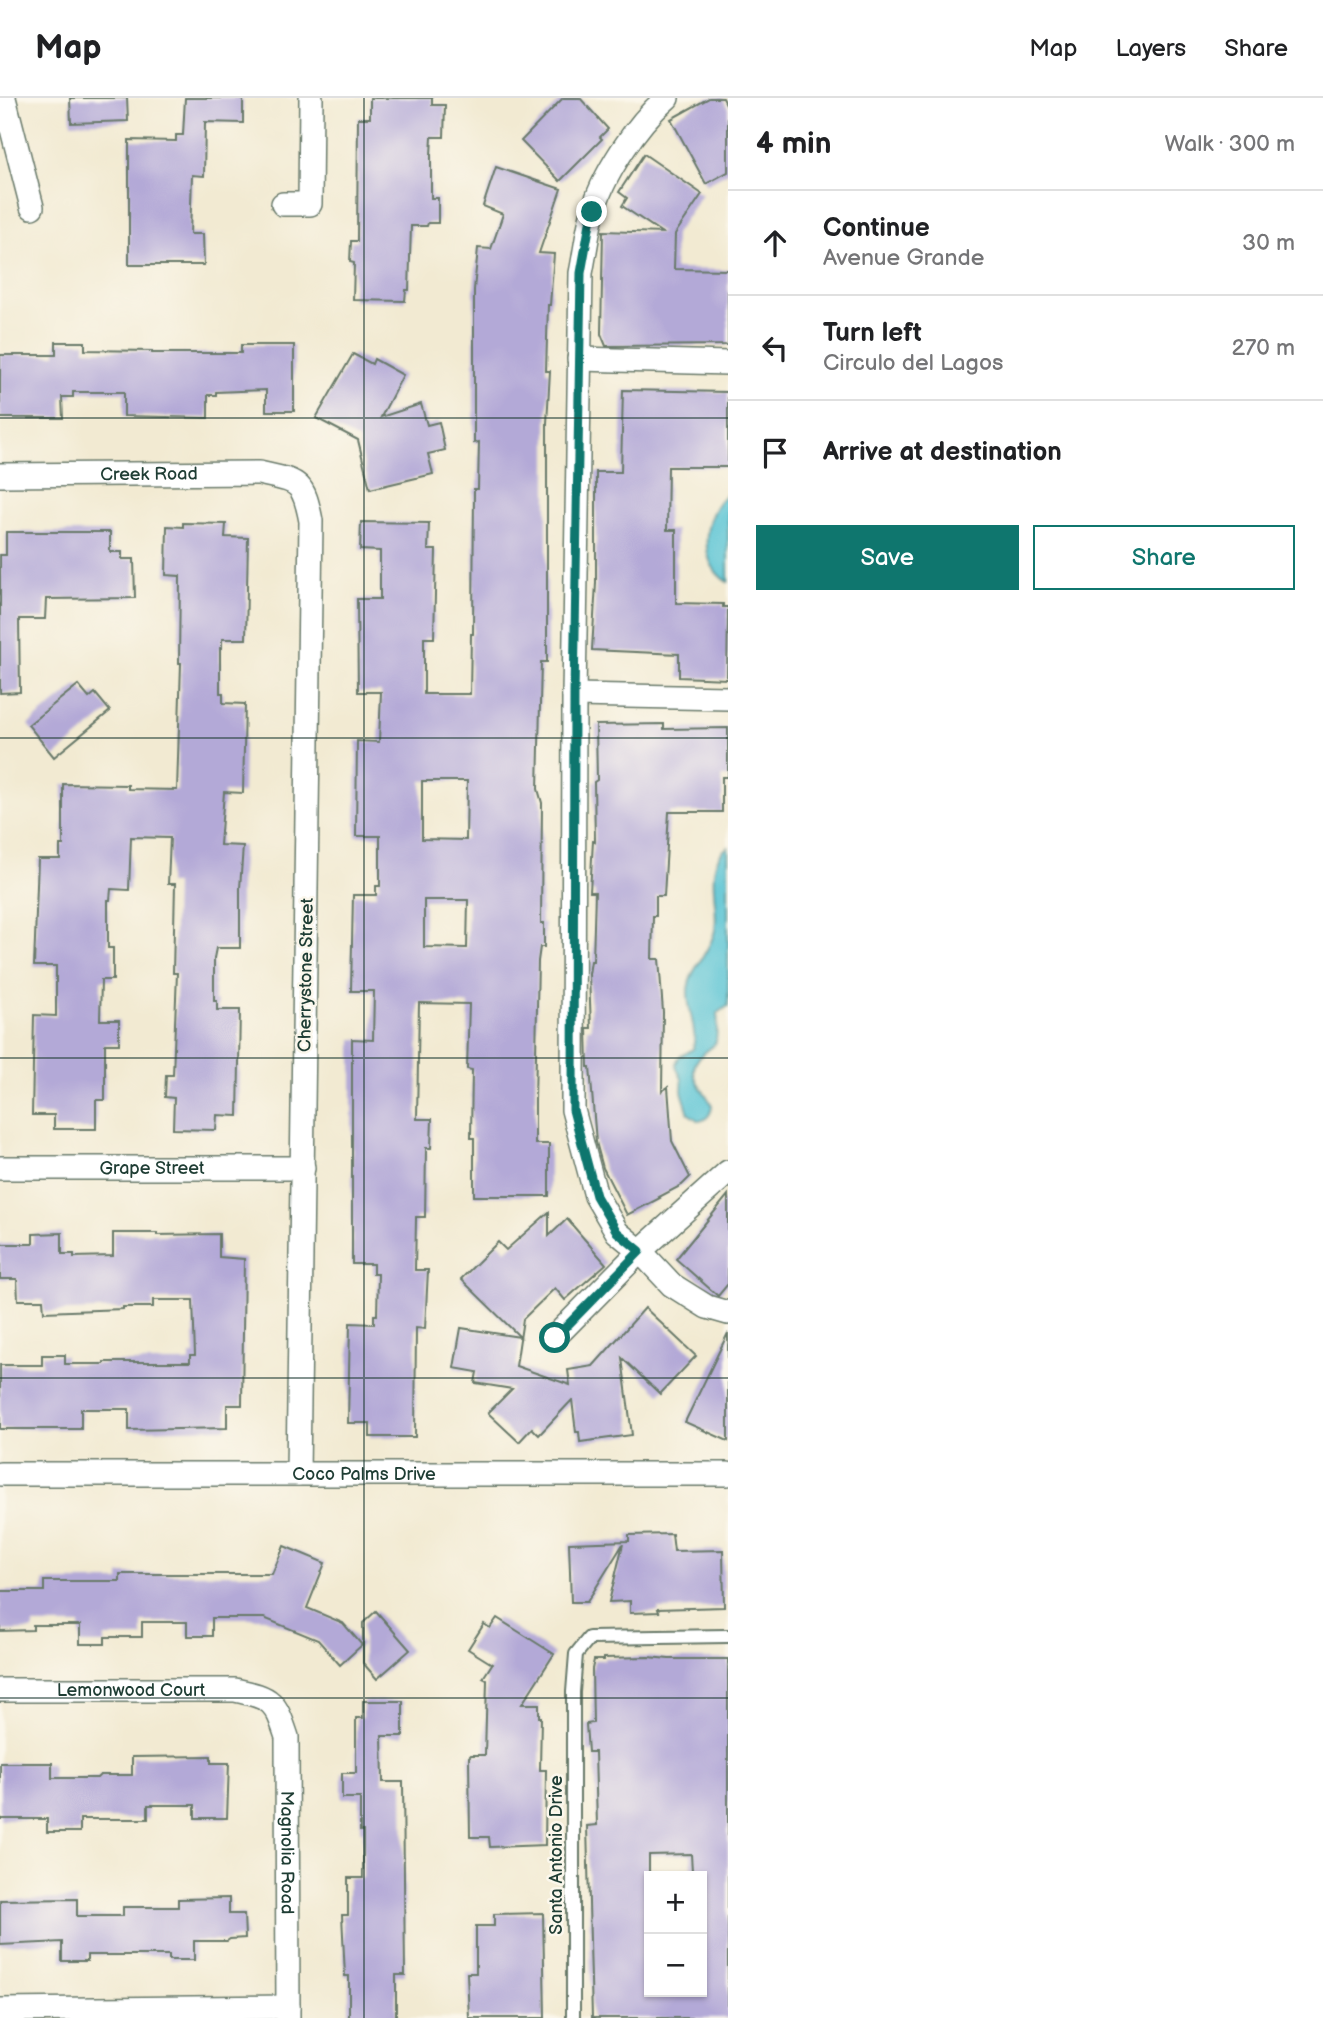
<!DOCTYPE html>
<html lang="en">
<head>
<meta charset="utf-8">
<style>
  :root { --surface:#fff; --page:#f6f6f6; --text:#202124; --muted:#757577; --line:#e0e0e0; --accent:#0f766e }
  body { margin:0; font-family:"Balsamiq Sans",sans-serif; background:var(--page); color:var(--text) }
  .controls { position:absolute; right:21px; bottom:21px; display:grid; overflow:hidden; border-radius:0px; box-shadow:0 2px 5px #0004 }
  .controls button { width:63px; height:63px; display:grid; place-items:center; padding:0; border:0; border-bottom:2px solid var(--line); background:var(--surface); color:var(--text); font:35px sans-serif }
  .stop { position:absolute; width:21px; height:21px; margin:-16px; border:5px solid #0f766e; border-radius:50%; background:#fff }
  .stop.end { background:#0f766e; border-color:#fff; box-shadow:0 2px 7px #0008 }
  .list { margin:0; padding:0; list-style:none }
  h2 { display:flex; justify-content:space-between; align-items:center; height:91px; margin:0; padding:0 28px; font-size:30px }
  h2 small { font-size:23px; font-weight:400; color:var(--muted) }
  .list li { display:grid; grid-template-columns:46px 1fr auto; gap:21px; align-items:center; box-sizing:border-box; height:105px; padding:0 28px; border-top:2px solid var(--line) }
  .list b { display:block; font-size:26px; white-space:nowrap }
  .list p { margin:0; font-size:23px; white-space:nowrap; color:var(--muted) }
  .list em { font-size:23px; font-style:normal; color:var(--muted) }
  .actions { display:flex; gap:14px; padding:21px 28px }
  .actions a { flex:1; padding:16px 0; border:2px solid var(--accent); border-radius:0px; text-align:center; font-size:24px; color:var(--accent) }
  .actions .main { background:var(--accent); color:#fff }
  .icon { flex:none; width:38px; height:38px; fill:none; stroke:currentColor; stroke-width:2; stroke-linecap:round; stroke-linejoin:round }
  .map { position:relative; flex:none; width:728px; height:1920px; overflow:hidden }
  header { display:flex; align-items:center; gap:42px; box-sizing:border-box; height:98px; padding:0 35px; background:var(--surface); border-bottom:2px solid var(--line) }
  header strong { font-size:33px }
  nav { display:flex; gap:38px; margin-inline-start:auto; font-size:24px }
  main { display:flex }
  aside { flex:1; background:var(--surface) }
  .map>svg:first-child { display:block }
</style>
</head>
<body>
<header>
<strong>Map</strong>
<nav><a>Map</a><a>Layers</a><a>Share</a></nav>
</header>
<main>
<div class="map">
<svg width="728" height="1920" viewBox="0 0 728 1920">
  <rect width="100%" height="100%" fill="#fbf7ec"/>
  <filter id="ink" filterUnits="userSpaceOnUse"><feTurbulence type="fractalNoise" baseFrequency=".0143" numOctaves="2"/><feDisplacementMap in="SourceGraphic" scale="14" xChannelSelector="R" yChannelSelector="G"/><feConvolveMatrix kernelMatrix="1 2 1 2 8 2 1 2 1" color-interpolation-filters="sRGB"/></filter>
  <filter id="wash" filterUnits="userSpaceOnUse"><feTurbulence type="fractalNoise" baseFrequency=".00686" numOctaves="4" result="noise"/><feDisplacementMap in="SourceGraphic" scale="28" xChannelSelector="R" yChannelSelector="G"/><feGaussianBlur stdDeviation="1.57" result="paint"/><feColorMatrix in="noise" values="0 0 0 0 0 0 0 0 0 0 0 0 0 0 0 0 0 1.4 0 .05"/><feComposite in="paint" operator="in"/></filter>
  <g filter="url(#wash)">
    <rect width="100%" height="100%" fill="#f2ead2"/>
    <g fill="#5ac4d4" stroke="#3c8084" stroke-width="2">
      <path d="M 728,395 L 728,484 C 697,468 702,414 728,395 Z"/>
      <path d="M 728,749 L 728,908 L 718,915 L 716,944 C 712,950 708,951 703,956 C 681,974 705,992 712,1007 C 712,1015 707,1022 699,1023 L 689,1016 C 687,1008 684,1001 682,993 C 682,989 683,984 682,981 C 678,971 673,970 679,959 L 693,951 C 698,931 687,912 688,892 C 690,870 711,854 715,832 C 720,807 702,766 728,749 Z"/>
    </g>
    <g id="blocks">
      <g fill="#b3a9d7" fill-rule="evenodd">
        <path d="M 70,0 L 127,0 L 128,23 L 71,25 Z"/>
        <path d="M 185,0 L 240,0 L 243,2 L 243,25 L 205,24 L 204,78 L 192,77 L 190,136 L 203,136 L 204,167 L 129,167 L 129,42 L 176,43 L 176,37 L 183,37 Z"/>
        <path d="M 370,0 L 432,0 L 432,7 L 445,7 L 444,39 L 432,39 L 431,57 L 431,100 L 438,100 L 438,125 L 428,125 L 427,128 L 411,128 L 409,192 L 406,192 L 405,203 L 353,202 L 354,165 L 350,164 L 351,143 L 357,143 L 358,20 L 370,20 Z"/>
        <path d="M 563,0 L 580,0 L 608,31 L 600,39 L 602,41 L 560,83 L 521,43 Z"/>
        <path d="M 709,0 L 723,0 L 728,10 L 728,74 L 706,86 L 671,21 Z"/>
        <path d="M 644,56 L 702,96 L 675,136 L 674,171 L 728,172 L 728,247 L 606,248 L 601,236 L 603,133 L 662,135 L 622,108 L 627,100 L 619,94 Z"/>
        <path d="M 496,69 L 561,91 L 539,155 L 554,156 L 550,207 L 548,207 L 546,273 L 550,273 L 547,325 L 547,564 L 541,564 L 538,691 L 542,705 L 541,825 L 544,825 L 544,849 L 540,849 L 538,863 L 535,1003 L 535,1046 L 549,1046 L 549,1098 L 474,1098 L 474,1040 L 471,1040 L 472,972 L 467,971 L 469,906 L 419,905 L 417,1021 L 432,1021 L 431,1050 L 426,1050 L 425,1119 L 416,1119 L 416,1121 L 415,1172 L 428,1172 L 425,1231 L 416,1230 L 415,1339 L 370,1339 L 370,1325 L 348,1325 L 350,1225 L 374,1226 L 374,1217 L 377,1217 L 378,1176 L 373,1176 L 373,1166 L 352,1166 L 352,941 L 373,942 L 374,893 L 351,893 L 353,797 L 376,797 L 376,788 L 380,788 L 380,738 L 356,738 L 357,643 L 379,644 L 381,594 L 358,594 L 357,501 L 380,501 L 380,453 L 360,452 L 361,424 L 429,425 L 428,452 L 436,452 L 434,540 L 424,540 L 424,596 L 470,596 L 471,536 L 473,536 L 474,391 L 478,391 L 479,344 L 474,345 L 474,192 L 478,150 L 491,151 L 503,116 L 483,108 ZM 422,683 L 467,683 L 466,742 L 422,741 ZM 424,802 L 468,802 L 467,850 L 424,849 Z"/>
        <path d="M 56,244 L 85,244 L 85,252 L 152,253 L 152,255 L 241,255 L 241,247 L 294,247 L 294,313 L 266,313 L 266,292 L 216,294 L 216,297 L 208,297 L 208,320 L 124,318 L 124,294 L 73,294 L 73,299 L 62,299 L 63,320 L 0,320 L 0,257 L 56,257 Z"/>
        <path d="M 353,256 L 372,266 L 374,261 L 403,277 L 381,319 L 421,306 L 427,327 L 439,324 L 445,352 L 428,356 L 433,376 L 370,391 L 358,342 L 316,320 Z"/>
        <path d="M 623,292 L 728,294 L 728,369 L 668,369 L 667,432 L 676,432 L 676,505 L 723,506 L 723,509 L 728,509 L 727,581 L 679,579 L 679,556 L 592,552 L 596,485 L 596,374 L 621,374 Z"/>
        <path d="M 183,425 L 226,426 L 225,439 L 248,440 L 246,541 L 222,541 L 222,550 L 220,550 L 220,595 L 223,595 L 223,605 L 245,606 L 243,695 L 224,694 L 220,747 L 243,748 L 240,790 L 240,850 L 216,850 L 214,860 L 214,903 L 217,903 L 217,912 L 240,912 L 238,1018 L 217,1017 L 216,1032 L 173,1031 L 174,1000 L 165,999 L 166,977 L 173,977 L 177,875 L 173,875 L 175,786 L 168,786 L 170,740 L 131,739 L 129,792 L 111,791 L 110,802 L 108,802 L 108,850 L 113,850 L 113,882 L 101,882 L 100,922 L 119,922 L 119,946 L 105,946 L 105,1002 L 96,1002 L 96,1031 L 54,1031 L 54,1017 L 32,1017 L 34,917 L 56,918 L 56,868 L 34,868 L 38,761 L 60,761 L 60,747 L 63,747 L 63,686 L 128,687 L 128,691 L 177,692 L 181,565 L 179,565 L 180,478 L 166,477 L 167,428 L 183,429 Z"/>
        <path d="M 6,434 L 110,434 L 110,454 L 122,454 L 122,461 L 134,461 L 135,500 L 46,501 L 45,521 L 19,521 L 20,594 L 0,595 L 0,457 L 6,457 Z"/>
        <path d="M 78,587 L 89,600 L 95,595 L 110,613 L 54,659 L 28,627 Z"/>
        <path d="M 664,626 L 664,631 L 728,630 L 728,679 L 722,679 L 722,714 L 669,714 L 664,798 L 656,798 L 656,818 L 653,818 L 652,861 L 659,861 L 663,914 L 662,993 L 668,989 L 672,1043 L 690,1079 L 682,1087 L 659,1099 L 660,1100 L 627,1117 L 603,1070 L 596,1044 L 590,969 L 588,969 L 587,930 L 591,930 L 589,876 L 591,863 L 593,863 L 595,794 L 590,794 L 593,743 L 595,744 L 594,684 L 597,682 L 596,627 Z"/>
        <path d="M 728,1097 L 728,1186 L 718,1198 L 676,1161 Z"/>
        <path d="M 549,1114 L 549,1138 L 567,1121 L 606,1166 L 565,1202 L 555,1190 L 523,1221 L 516,1268 L 570,1287 L 568,1272 L 593,1268 L 645,1210 L 696,1258 L 660,1296 L 622,1260 L 632,1337 L 580,1344 L 579,1334 L 576,1334 L 572,1302 L 539,1337 L 532,1330 L 519,1344 L 488,1315 L 512,1291 L 475,1285 L 477,1274 L 454,1270 L 461,1230 L 520,1239 L 461,1181 L 498,1144 L 506,1152 Z"/>
        <path d="M 62,1135 L 62,1156 L 74,1156 L 74,1159 L 113,1158 L 113,1135 L 157,1135 L 157,1137 L 219,1136 L 219,1159 L 244,1161 L 242,1307 L 227,1307 L 227,1330 L 129,1332 L 129,1311 L 81,1311 L 81,1331 L 0,1331 L 0,1267 L 42,1267 L 42,1257 L 65,1257 L 65,1266 L 104,1266 L 104,1264 L 190,1264 L 190,1257 L 195,1257 L 193,1202 L 153,1202 L 153,1209 L 123,1209 L 123,1211 L 44,1214 L 43,1202 L 18,1202 L 17,1181 L 0,1181 L 0,1146 L 33,1146 L 33,1136 Z"/>
        <path d="M 728,1235 L 728,1343 L 685,1324 Z"/>
        <path d="M 672,1436 L 674,1453 L 723,1452 L 724,1509 L 658,1511 L 659,1514 L 630,1515 L 630,1503 L 609,1504 L 623,1446 L 587,1504 L 571,1504 L 569,1445 L 629,1443 L 629,1437 Z"/>
        <path d="M 284,1448 L 325,1465 L 307,1510 L 343,1525 L 362,1547 L 340,1567 L 318,1542 L 264,1520 L 212,1520 L 212,1538 L 187,1538 L 187,1524 L 142,1524 L 142,1539 L 105,1539 L 105,1546 L 80,1546 L 80,1527 L 33,1527 L 33,1532 L 0,1533 L 0,1493 L 44,1493 L 44,1483 L 120,1483 L 120,1476 L 272,1476 Z"/>
        <path d="M 376,1513 L 410,1552 L 377,1581 L 363,1565 L 363,1525 Z"/>
        <path d="M 497,1520 L 554,1556 L 522,1606 L 539,1606 L 539,1619 L 541,1619 L 540,1672 L 546,1672 L 545,1747 L 490,1749 L 489,1739 L 470,1739 L 469,1659 L 471,1657 L 485,1657 L 487,1582 L 483,1580 L 492,1566 L 468,1551 L 484,1526 L 490,1530 Z"/>
        <path d="M 648,1559 L 669,1561 L 728,1561 L 728,1920 L 592,1920 L 587,1728 L 597,1727 L 595,1654 L 588,1654 L 586,1626 L 593,1625 L 592,1571 L 594,1562 L 604,1562 L 604,1560 ZM 691,1756 L 692,1773 L 702,1773 L 702,1894 L 649,1894 L 649,1757 Z"/>
        <path d="M 363,1603 L 403,1603 L 403,1638 L 382,1638 L 383,1684 L 403,1684 L 405,1877 L 396,1877 L 396,1920 L 349,1920 L 349,1878 L 345,1878 L 342,1817 L 348,1817 L 348,1780 L 363,1780 L 363,1733 L 360,1733 L 360,1700 L 342,1700 L 342,1675 L 356,1675 L 356,1620 L 363,1620 Z"/>
        <path d="M 211,1658 L 211,1665 L 229,1665 L 227,1720 L 195,1720 L 195,1707 L 148,1707 L 148,1721 L 80,1721 L 80,1734 L 47,1734 L 47,1721 L 0,1721 L 0,1665 L 52,1665 L 52,1680 L 97,1680 L 100,1677 L 132,1677 L 132,1659 Z"/>
        <path d="M 229,1800 L 229,1816 L 244,1816 L 245,1840 L 230,1841 L 227,1843 L 194,1843 L 194,1862 L 169,1862 L 169,1857 L 87,1857 L 87,1863 L 62,1863 L 62,1844 L 0,1847 L 0,1802 L 77,1801 L 77,1818 L 123,1818 L 123,1809 L 178,1809 L 178,1801 Z"/>
        <path d="M 543,1815 L 545,1920 L 469,1920 L 467,1875 L 476,1875 L 476,1828 L 494,1828 L 494,1816 Z"/>
      </g>
    </g>
  </g>
  <g filter="url(#ink)">
    <use href="#blocks" fill-opacity="0" stroke="#697a6b" stroke-width="2"/>
    <g fill="none" stroke-linecap="round" stroke-linejoin="round">
      <g stroke="#697a6b" stroke-width="16">
        <path id="service" d="M 573,1920 L 573,1594 L 576,1556 L 589,1540 L 728,1538"/>
      </g>
      <g stroke="#697a6b" stroke-width="26">
        <g id="minor">
          <path d="M 4,0 L 32,109"/>
          <path d="M 667,0 C 637,25 601,79 592,117 C 587,136 585,156 581,175 L 574,597 L 573,1012 L 596,1098 L 617,1134 L 640,1153 L 672,1187 L 707,1209 L 728,1215"/>
          <path d="M 283,106 L 310,106 L 311,0"/>
          <path d="M 579,261 L 728,265"/>
          <path id="s1" d="M 0,377 L 259,375 C 298,384 303,381 311,423 L 298,1376"/>
          <path d="M 574,597 L 728,600"/>
          <path id="s2" d="M 0,1070 L 303,1070"/>
          <path d="M 555,1239 L 640,1153 L 728,1074"/>
          <path id="s3" d="M 0,1376 L 728,1376"/>
          <path id="s4" d="M 0,1592 L 235,1592 C 273,1600 275,1603 287,1639 L 288,1920"/>
          <path d="M 0,1912 L 288,1909"/>
        </g>
      </g>
      <use href="#service" stroke="#fff" stroke-width="12"/>
      <use href="#minor" stroke="#fff" stroke-width="23"/>
    </g>
  </g>
  <g fill="none" stroke-linecap="round" stroke-linejoin="round" filter="url(#ink)">
    <path stroke="#0f766e" stroke-width="9" d="M 555,1240 L 640,1153 L 617,1134 L 596,1098 L 573,1012 L 574,597 L 581,175 L 592,114"/>
  </g>
  <path fill="none" stroke="#1f3d34" stroke-width="2" stroke-opacity="0.55" d="M 364,0 L 364,1920M 0,320 L 728,320M 0,640 L 728,640M 0,960 L 728,960M 0,1280 L 728,1280M 0,1600 L 728,1600"/>
  <g text-anchor="middle" dominant-baseline="central" stroke-width="5" stroke-linejoin="round" paint-order="stroke">
    <g font-size="18" fill="#1f3d34" stroke="#fbf7ec">
      <text stroke="none"><textPath href="#s1" startOffset="149">Creek Road</textPath></text>
      <text transform="translate(306 877) rotate(-89)">Cherrystone Street</text>
      <text stroke="none"><textPath href="#s2" startOffset="152">Grape Street</textPath></text>
      <text stroke="none"><textPath href="#s3" startOffset="364">Coco Palms Drive</textPath></text>
      <text stroke="none"><textPath href="#s4" startOffset="131">Lemonwood Court</textPath></text>
      <text stroke="none"><textPath href="#s4" startOffset="427">Magnolia Road</textPath></text>
      <text transform="translate(556 1757) rotate(-90)">Santa Antonio Drive</text>
    </g>
  </g>
</svg>
<div class="controls">
<button>+</button>
<button>−</button>
</div>
<div class="stop" style="left:555px;top:1240px"></div>
<div class="stop end" style="left:592px;top:114px"></div>
</div>
<aside>
<h2>4 min<small>Walk · 300 m</small></h2>
<ul class="list">
<li><svg class="icon" aria-label="ahead" viewBox="0 0 24 24"><path d="M12 20V5M6 11l6-6 6 6"/></svg><div><b>Continue</b><p>Avenue Grande</p></div><em>30 m</em></li>
<li><svg class="icon" aria-label="left" viewBox="0 0 24 24"><path d="M17 20v-9H6M10 6l-5 5 5 5"/></svg><div><b>Turn left</b><p>Circulo del Lagos</p></div><em>270 m</em></li>
<li><svg class="icon" aria-label="arrive" viewBox="0 0 24 24"><path d="M6 21V4h12l-3 4 3 4H6"/></svg><div><b>Arrive at destination</b></div></li>
</ul>
<div class="actions"><a class="main">Save</a><a>Share</a></div>
</aside>
</main>
</body>
</html>
